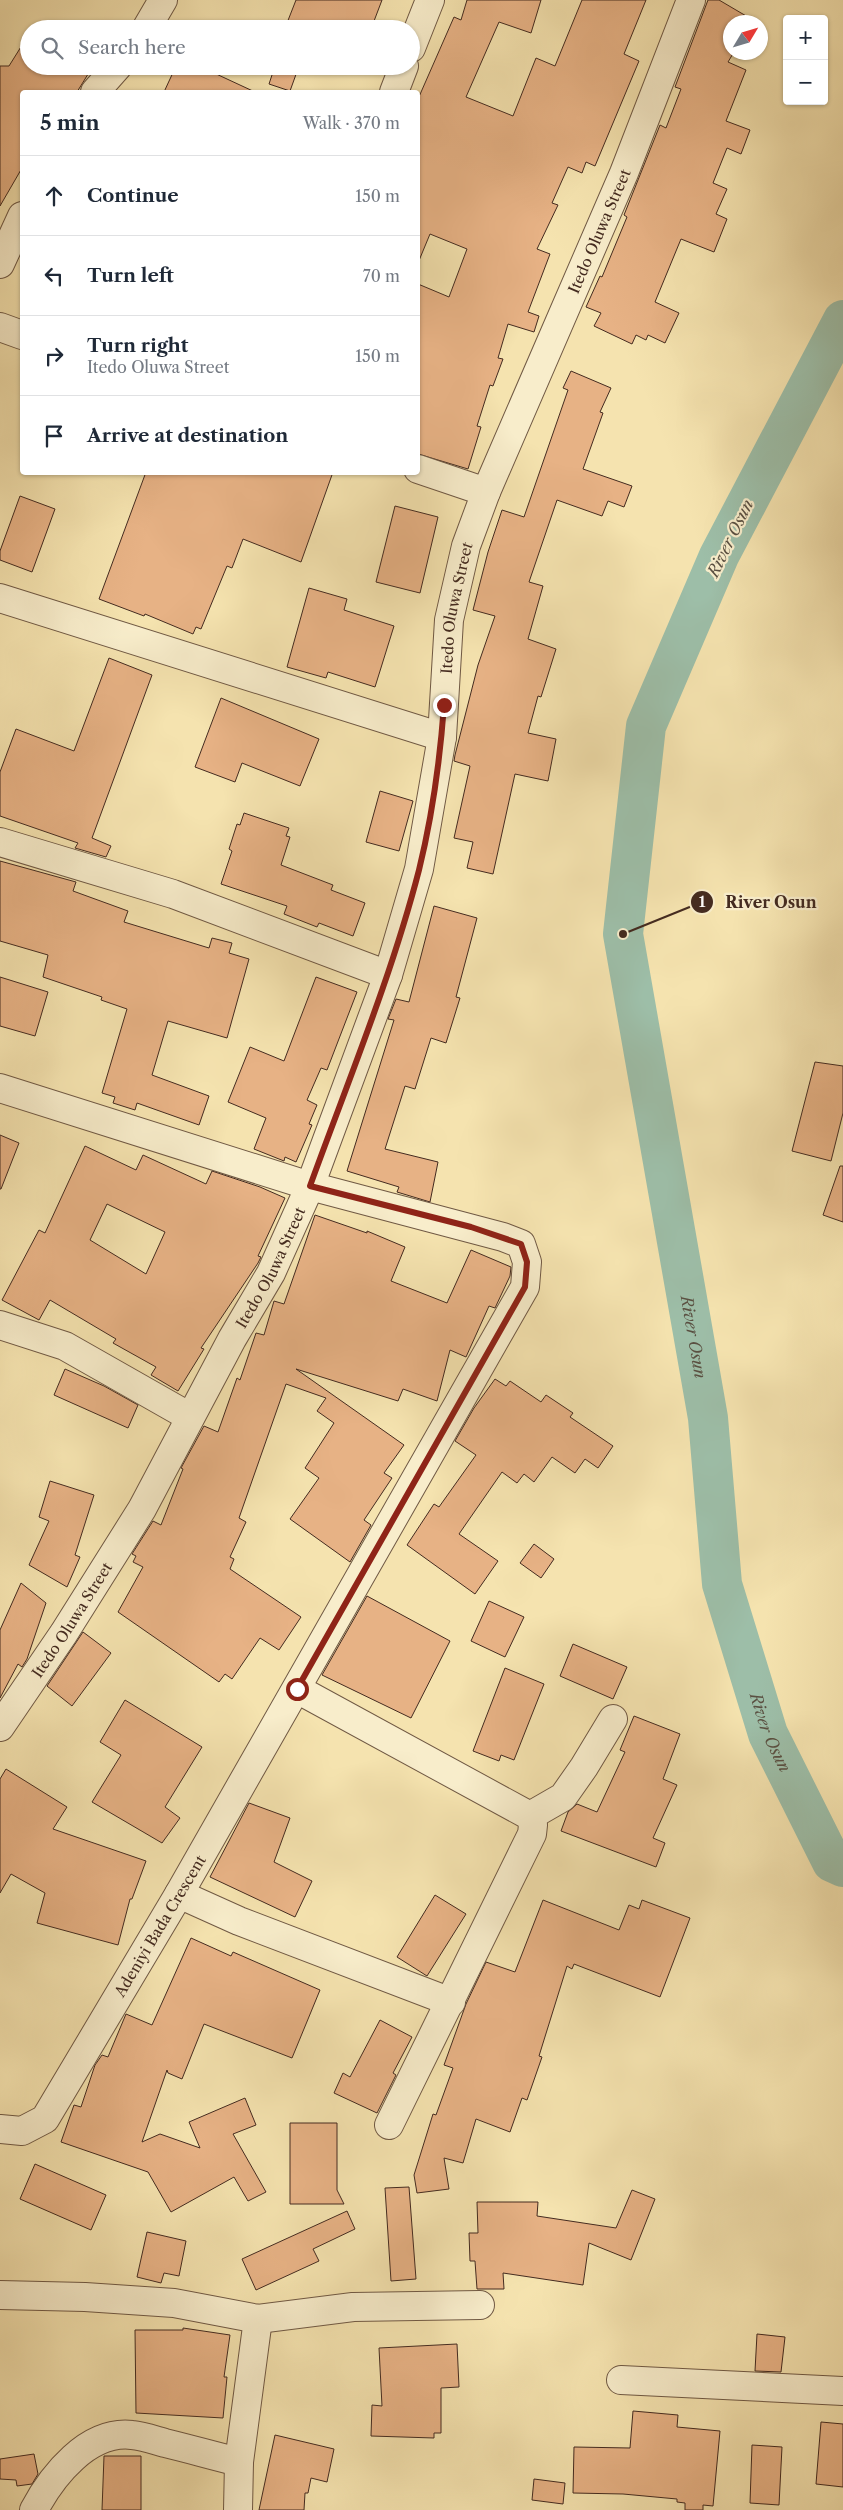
<!DOCTYPE html>
<html lang="en">
<head>
<meta charset="utf-8">
<style>
  :root { --surface:#fff; --page:#f2f2f3; --text:#1f2937; --muted:#747a83; --line:#e0e1e3 }
  body { margin:0; font-family:"Libre Caslon Text",serif; background:var(--page); color:var(--text) }
  .controls { position:absolute; right:15px; top:15px; display:grid; overflow:hidden; border-radius:5px; box-shadow:0 1px 4px #0004 }
  .controls button { width:45px; height:45px; display:grid; place-items:center; padding:0; border:0; border-bottom:1px solid var(--line); background:var(--surface); color:var(--text); font:25px sans-serif }
  .compass { position:absolute; left:723px; top:15px; width:45px; height:45px; border-radius:50%; background:var(--surface); box-shadow:0 1px 4px #0004; rotate:52deg }
  .stop { position:absolute; width:15px; height:15px; margin:-11px; border:4px solid #8f2418; border-radius:50%; background:#fff }
  .stop.end { background:#8f2418; border-color:#fff; box-shadow:0 1px 5px #0008 }
  .list { margin:0; padding:0; list-style:none }
  h2 { display:flex; justify-content:space-between; align-items:center; height:65px; margin:0; padding:0 20px; font-size:21px }
  h2 small { font-size:16px; font-weight:400; color:var(--muted) }
  .list li { display:grid; grid-template-columns:32px 1fr auto; gap:15px; align-items:center; box-sizing:border-box; height:80px; padding:0 20px; border-top:1px solid var(--line) }
  .list b { display:block; font-size:19px; white-space:nowrap }
  .list p { margin:0; font-size:16px; white-space:nowrap; color:var(--muted) }
  .list em { font-size:16px; font-style:normal; color:var(--muted) }
  .icon { flex:none; width:28px; height:28px; fill:none; stroke:currentColor; stroke-width:2; stroke-linecap:round; stroke-linejoin:round }
  .map { position:relative; flex:none; width:843px; height:2510px; overflow:hidden }
  .search { position:absolute; background:var(--surface); box-shadow:0 1px 4px #0004; left:20px; top:20px; width:400px; height:55px; display:flex; align-items:center; gap:12px; box-sizing:border-box; padding:0 18px; border-radius:28px; color:var(--muted); font-size:19px }
  .panel { position:absolute; background:var(--surface); box-shadow:0 1px 4px #0004; left:20px; top:90px; width:400px; height:385px; border-radius:5px }
  .map>svg:first-child { display:block }
</style>
</head>
<body>
<div class="map">
<svg width="843" height="2510" viewBox="0 0 843 2510">
  <rect width="100%" height="100%" fill="#f5e3af"/>
  <filter id="stains"><feTurbulence type="fractalNoise" baseFrequency=".004" numOctaves="4"/><feColorMatrix values="0 0 0 0 .2 0 0 0 0 .09 0 0 0 0 .02 0 0 0 .5 -.17"/></filter>
  <radialGradient id="worn" r=".72"><stop offset=".6" stop-color="#630" stop-opacity="0"/><stop offset="1" stop-color="#630" stop-opacity=".3"/></radialGradient>
  <g fill="none" stroke-linecap="round" stroke-linejoin="round">
    <path stroke="#9dbea8" stroke-width="40" id="s1" d="M 843,320 L 719,556 L 646,726 L 623,934 L 708,1418 L 722,1584 L 768,1734 L 832,1862 L 843,1867"/>
  </g>
  <g fill="#e7b285" stroke="#442b20" fill-rule="evenodd">
    <path d="M 296,0 L 382,0 L 371,29 L 300,29 L 287,23 Z"/>
    <path d="M 467,0 L 541,0 L 531,33 L 499,22 L 466,97 L 513,116 L 536,58 L 555,66 L 582,0 L 646,0 L 624,54 L 639,61 L 595,166 L 586,162 L 582,173 L 568,167 L 552,203 L 558,205 L 537,249 L 550,254 L 528,312 L 539,316 L 534,332 L 508,324 L 498,358 L 503,359 L 493,386 L 490,385 L 477,426 L 481,427 L 468,469 L 418,454 L 418,284 L 449,297 L 467,249 L 430,234 L 418,263 L 418,99 L 454,17 L 461,20 Z"/>
    <path d="M 708,0 L 719,0 L 753,20 L 751,22 L 730,22 L 730,52 L 734,52 L 728,62 L 746,70 L 726,121 L 750,130 L 741,154 L 727,148 L 713,183 L 727,189 L 716,214 L 727,219 L 714,252 L 681,239 L 655,302 L 679,313 L 665,343 L 648,335 L 646,340 L 636,335 L 632,344 L 594,326 L 601,313 L 586,307 L 600,276 L 602,277 L 627,217 L 624,215 L 660,125 L 666,128 L 681,89 L 675,87 Z"/>
    <path d="M 29,34 L 29,66 L 93,66 L 77,92 L 22,92 L 22,168 L 0,206 L 0,66 L 9,66 Z"/>
    <path d="M 176,66 L 199,66 L 255,92 L 164,92 Z"/>
    <path d="M 275,66 L 299,66 L 290,91 L 269,84 Z"/>
    <path d="M 571,371 L 611,388 L 600,412 L 603,413 L 583,469 L 632,486 L 624,507 L 608,501 L 602,516 L 557,500 L 529,582 L 543,586 L 528,639 L 556,649 L 541,697 L 538,696 L 528,733 L 556,739 L 548,781 L 515,774 L 493,874 L 467,868 L 473,842 L 454,838 L 470,766 L 454,761 L 455,755 L 478,665 L 495,616 L 473,610 L 488,552 L 502,510 L 524,517 L 568,390 L 563,388 Z"/>
    <path d="M 146,472 L 333,472 L 301,562 L 243,539 L 232,568 L 227,566 L 201,629 L 196,627 L 193,634 L 145,614 L 144,616 L 99,599 Z"/>
    <path d="M 20,496 L 55,509 L 32,572 L 0,560 L 0,551 Z"/>
    <path d="M 395,506 L 438,517 L 420,593 L 376,582 Z"/>
    <path d="M 309,588 L 347,599 L 344,610 L 394,626 L 375,687 L 328,672 L 326,678 L 287,667 Z"/>
    <path d="M 109,658 L 152,675 L 92,838 L 111,846 L 106,857 L 75,848 L 78,843 L 0,816 L 0,772 L 16,729 L 74,751 Z"/>
    <path d="M 221,698 L 319,739 L 300,786 L 242,763 L 235,782 L 195,767 Z"/>
    <path d="M 380,791 L 413,801 L 399,851 L 366,842 Z"/>
    <path d="M 244,813 L 289,828 L 286,836 L 290,837 L 281,865 L 333,885 L 331,890 L 365,903 L 353,936 L 319,923 L 317,927 L 284,914 L 287,906 L 221,884 L 232,851 L 229,849 L 237,824 L 240,825 Z"/>
    <path d="M 0,861 L 76,882 L 73,891 L 128,911 L 124,922 L 209,948 L 212,938 L 232,943 L 229,953 L 249,959 L 227,1038 L 168,1021 L 152,1075 L 209,1096 L 199,1125 L 137,1103 L 135,1110 L 113,1103 L 115,1097 L 102,1093 L 127,1009 L 101,1000 L 102,997 L 43,977 L 48,955 L 0,941 Z"/>
    <path d="M 434,906 L 477,918 L 456,997 L 460,998 L 446,1043 L 431,1038 L 415,1089 L 405,1086 L 385,1149 L 438,1162 L 430,1202 L 397,1192 L 399,1187 L 347,1171 L 394,1020 L 388,1019 L 396,999 L 409,1002 Z"/>
    <path d="M 0,977 L 48,992 L 35,1036 L 0,1026 Z"/>
    <path d="M 316,977 L 357,992 L 327,1070 L 321,1068 L 307,1100 L 317,1105 L 309,1124 L 312,1125 L 296,1162 L 285,1157 L 284,1161 L 254,1149 L 266,1118 L 228,1102 L 250,1047 L 284,1061 Z"/>
    <path d="M 815,1062 L 843,1066 L 843,1113 L 831,1161 L 792,1151 Z"/>
    <path d="M 0,1135 L 19,1143 L 1,1189 L 0,1189 Z"/>
    <path d="M 85,1146 L 136,1170 L 143,1155 L 206,1184 L 212,1171 L 260,1187 L 285,1198 L 258,1256 L 261,1257 L 258,1263 L 201,1348 L 204,1349 L 178,1391 L 151,1375 L 156,1367 L 113,1343 L 116,1339 L 50,1300 L 39,1320 L 2,1300 L 39,1230 L 45,1233 ZM 107,1204 L 165,1232 L 146,1274 L 90,1240 Z"/>
    <path d="M 840,1166 L 843,1166 L 843,1222 L 823,1215 Z"/>
    <path d="M 315,1215 L 367,1233 L 367,1231 L 405,1247 L 391,1281 L 447,1303 L 471,1250 L 511,1267 L 510,1276 L 495,1308 L 489,1306 L 466,1357 L 450,1350 L 437,1401 L 403,1389 L 398,1401 L 296,1369 L 404,1445 L 384,1473 L 392,1478 L 364,1520 L 371,1525 L 350,1562 L 290,1519 L 319,1478 L 305,1468 L 334,1423 L 317,1411 L 326,1398 L 286,1384 L 239,1518 L 246,1522 L 230,1557 L 234,1559 L 230,1569 L 301,1617 L 279,1650 L 260,1638 L 232,1679 L 225,1674 L 219,1682 L 118,1612 L 143,1567 L 133,1562 L 136,1556 L 132,1554 L 153,1521 L 161,1525 L 183,1469 L 181,1468 L 204,1426 L 218,1432 L 237,1378 L 240,1380 L 256,1333 L 264,1335 L 274,1301 L 284,1304 Z"/>
    <path d="M 65,1369 L 104,1386 L 138,1405 L 128,1428 L 54,1395 Z"/>
    <path d="M 495,1379 L 506,1386 L 510,1381 L 541,1402 L 546,1395 L 573,1413 L 570,1417 L 613,1446 L 598,1468 L 585,1459 L 575,1473 L 552,1457 L 534,1482 L 524,1474 L 517,1483 L 502,1472 L 459,1534 L 498,1561 L 475,1594 L 407,1545 L 434,1504 L 439,1507 L 476,1455 L 455,1441 L 474,1408 Z"/>
    <path d="M 50,1481 L 94,1495 L 75,1555 L 80,1557 L 67,1587 L 29,1565 L 49,1521 L 39,1517 Z"/>
    <path d="M 534,1544 L 554,1559 L 541,1578 L 520,1563 Z"/>
    <path d="M 21,1583 L 46,1603 L 27,1659 L 22,1667 L 18,1664 L 0,1698 L 0,1630 Z"/>
    <path d="M 367,1596 L 450,1641 L 411,1718 L 322,1675 Z"/>
    <path d="M 489,1601 L 524,1617 L 505,1657 L 471,1641 Z"/>
    <path d="M 83,1632 L 111,1653 L 72,1706 L 47,1686 Z"/>
    <path d="M 573,1644 L 627,1667 L 613,1699 L 560,1676 Z"/>
    <path d="M 505,1668 L 544,1684 L 514,1760 L 501,1755 L 499,1761 L 473,1751 Z"/>
    <path d="M 125,1700 L 202,1747 L 165,1807 L 180,1818 L 162,1843 L 92,1802 L 121,1755 L 100,1742 Z"/>
    <path d="M 634,1716 L 680,1734 L 663,1779 L 677,1785 L 653,1838 L 665,1843 L 656,1867 L 561,1831 L 568,1812 L 577,1804 L 597,1812 L 625,1752 L 620,1750 Z"/>
    <path d="M 6,1769 L 67,1807 L 53,1829 L 146,1861 L 132,1899 L 130,1899 L 118,1945 L 37,1923 L 45,1893 L 11,1874 L 0,1893 L 0,1779 Z"/>
    <path d="M 249,1803 L 290,1818 L 274,1862 L 312,1881 L 295,1917 L 210,1877 Z"/>
    <path d="M 435,1895 L 466,1914 L 427,1976 L 397,1957 Z"/>
    <path d="M 543,1900 L 619,1930 L 629,1905 L 639,1909 L 642,1900 L 690,1918 L 660,1997 L 574,1964 L 572,1969 L 567,1966 L 539,2056 L 542,2057 L 527,2100 L 522,2098 L 510,2132 L 476,2119 L 463,2163 L 444,2158 L 449,2189 L 417,2193 L 414,2175 L 433,2114 L 436,2115 L 453,2068 L 444,2065 L 466,2004 L 486,1962 L 515,1972 Z"/>
    <path d="M 191,1938 L 231,1956 L 233,1952 L 320,1990 L 292,2058 L 204,2024 L 182,2079 L 168,2073 L 167,2070 L 142,2142 L 160,2134 L 200,2148 L 189,2122 L 245,2098 L 256,2125 L 233,2134 L 266,2192 L 248,2201 L 234,2177 L 171,2212 L 148,2172 L 61,2142 L 74,2105 L 81,2107 L 95,2065 L 102,2055 L 108,2057 L 126,2014 L 152,2025 Z"/>
    <path d="M 380,2020 L 412,2037 L 393,2073 L 396,2075 L 377,2113 L 334,2093 L 343,2073 L 350,2077 Z"/>
    <path d="M 290,2123 L 337,2123 L 337,2190 L 344,2204 L 290,2204 Z"/>
    <path d="M 35,2164 L 106,2195 L 91,2230 L 20,2199 Z"/>
    <path d="M 409,2187 L 416,2279 L 391,2281 L 385,2188 Z"/>
    <path d="M 632,2190 L 655,2199 L 631,2260 L 589,2243 L 583,2285 L 503,2273 L 504,2289 L 477,2289 L 475,2261 L 470,2261 L 469,2233 L 478,2233 L 477,2202 L 538,2202 L 537,2216 L 616,2228 Z"/>
    <path d="M 347,2211 L 355,2229 L 313,2249 L 319,2261 L 256,2290 L 242,2259 Z"/>
    <path d="M 147,2232 L 186,2241 L 179,2276 L 164,2273 L 161,2283 L 137,2277 Z"/>
    <path d="M 183,2328 L 230,2335 L 224,2377 L 227,2377 L 223,2418 L 136,2413 L 135,2330 L 183,2330 Z"/>
    <path d="M 757,2334 L 785,2337 L 781,2372 L 755,2371 Z"/>
    <path d="M 457,2344 L 459,2387 L 441,2388 L 441,2433 L 434,2433 L 434,2438 L 371,2436 L 372,2405 L 382,2406 L 379,2348 Z"/>
    <path d="M 633,2411 L 678,2415 L 677,2427 L 720,2431 L 713,2506 L 703,2505 L 703,2510 L 685,2510 L 685,2503 L 677,2502 L 677,2499 L 623,2494 L 573,2493 L 574,2447 L 630,2448 Z"/>
    <path d="M 821,2422 L 843,2424 L 843,2487 L 816,2484 Z"/>
    <path d="M 275,2435 L 334,2449 L 327,2482 L 311,2478 L 308,2493 L 305,2493 L 304,2510 L 259,2510 Z"/>
    <path d="M 752,2445 L 782,2447 L 779,2505 L 750,2503 Z"/>
    <path d="M 34,2454 L 38,2474 L 32,2484 L 17,2486 L 16,2480 L 0,2479 L 0,2459 Z"/>
    <path d="M 104,2456 L 141,2456 L 141,2510 L 102,2510 Z"/>
    <path d="M 534,2479 L 565,2483 L 563,2504 L 532,2500 Z"/>
  </g>
  <g fill="none" stroke-linecap="round" stroke-linejoin="round">
    <g stroke="#705944" stroke-width="30">
      <g id="minor">
        <path d="M 146,29 L 163,0"/>
        <path d="M 411,48 L 430,0"/>
        <path d="M 95,92 L 118,66"/>
        <path d="M 394,92 L 404,66"/>
        <path d="M 0,264 L 22,216"/>
        <path d="M 0,327 L 22,335"/>
        <path d="M 418,469 L 486,492"/>
        <path d="M 0,598 L 442,737"/>
        <path d="M 0,842 L 173,894 L 388,975"/>
        <path d="M 0,1088 L 310,1186 L 503,1237 L 521,1244 L 527,1262 L 525,1287 L 179,1894 L 45,2119 L 22,2131 L 0,2129"/>
        <path d="M 0,1325 L 65,1346 L 190,1417"/>
        <path d="M 297,1689 L 530,1816 L 533,1825 L 532,1834 L 389,2125"/>
        <path id="s2" d="M 0,1727 L 64,1633 L 142,1509 L 232,1339 L 271,1273 L 310,1186 L 388,975 L 419,869 L 442,737 L 449,620 L 466,546 L 486,492 L 624,173 L 691,0"/>
        <path d="M 530,1816 L 563,1797 L 584,1767 L 613,1719"/>
        <path d="M 179,1894 L 239,1921 L 451,2002"/>
        <path d="M 0,2295 L 85,2297 L 174,2303 L 258,2319 L 353,2307 L 480,2305"/>
        <path d="M 621,2380 L 843,2391"/>
        <path d="M 34,2510 C 52,2476 88,2430 132,2435 C 143,2436 154,2440 165,2443 C 190,2449 214,2456 239,2462"/>
        <path d="M 238,2510 L 239,2462 L 258,2319"/>
      </g>
    </g>
    <use href="#minor" stroke="#f8edcb" stroke-width="28"/>
  </g>
  <g fill="none" stroke-linecap="round" stroke-linejoin="round">
    <path stroke="#8f2418" stroke-width="6" d="M 297,1689 L 525,1287 L 527,1262 L 521,1244 L 471,1227 L 310,1186 C 348,1081 391,978 419,870 C 432,817 440,760 444,705"/>
  </g>
  <g text-anchor="middle" dominant-baseline="central" stroke-width="4.5" stroke-linejoin="round" paint-order="stroke">
    <g font-size="15" fill="#442b20" stroke="#f8edcb">
      <text stroke="none"><textPath href="#s2" startOffset="1629">Itedo Oluwa Street</textPath></text>
      <text stroke="none"><textPath href="#s2" startOffset="1224">Itedo Oluwa Street</textPath></text>
      <text stroke="none"><textPath href="#s2" startOffset="534">Itedo Oluwa Street</textPath></text>
      <text stroke="none"><textPath href="#s2" startOffset="129">Itedo Oluwa Street</textPath></text>
      <text transform="translate(160 1926) rotate(-59)">Adeniyi Bada Crescent</text>
    </g>
    <g font-size="16" font-style="italic" fill="#5a5042" stroke="#f8edcb">
      <text transform="translate(730 538) rotate(-64)">River Osun</text>
      <text stroke="none"><textPath href="#s1" startOffset="1070">River Osun</textPath></text>
      <text stroke="none"><textPath href="#s1" startOffset="1475">River Osun</textPath></text>
    </g>
  </g>
  <path fill="none" stroke="#442b20" stroke-width="2" d="M623 934L702 902"/>
  <g fill="#442b20" stroke="#f8edcb" stroke-width="2">
    <circle cx="623" cy="934" r="5"/>
    <circle cx="702" cy="902" r="12"/>
  </g>
  <g font-size="15" text-anchor="middle" font-weight="bold" fill="#fff">
    <text x="702" y="907">1</text>
  </g>
  <g font-size="16" text-anchor="middle" font-weight="bold" fill="#442b20" stroke="#f8edcb" stroke-width="4.5" stroke-linejoin="round" paint-order="stroke">
    <text x="771" y="908">River Osun</text>
  </g>
  <rect width="100%" height="100%" filter="url(#stains)"/>
  <rect width="100%" height="100%" fill="url(#worn)"/>
</svg>
<div class="controls">
<button>+</button>
<button>−</button>
</div>
<svg class="compass" viewBox="-18 -18 36 36"><path d="M0-13l5 13h-10z" fill="#e53935"/><path d="M0 13l5-13h-10z" fill="#747a83"/></svg>
<div class="stop" style="left:297px;top:1689px"></div>
<div class="stop end" style="left:444px;top:705px"></div>
<div class="search"><svg class="icon" aria-label="search" viewBox="0 0 24 24"><circle cx="10" cy="10" r="6"/><path d="M15 15l6 6"/></svg>Search here</div>
<section class="panel">
<h2>5 min<small>Walk · 370 m</small></h2>
<ul class="list">
<li><svg class="icon" aria-label="ahead" viewBox="0 0 24 24"><path d="M12 20V5M6 11l6-6 6 6"/></svg><div><b>Continue</b></div><em>150 m</em></li>
<li><svg class="icon" aria-label="left" viewBox="0 0 24 24"><path d="M17 20v-9H6M10 6l-5 5 5 5"/></svg><div><b>Turn left</b></div><em>70 m</em></li>
<li><svg class="icon" aria-label="right" viewBox="0 0 24 24"><path d="M7 20v-9h11M14 6l5 5-5 5"/></svg><div><b>Turn right</b><p>Itedo Oluwa Street</p></div><em>150 m</em></li>
<li><svg class="icon" aria-label="arrive" viewBox="0 0 24 24"><path d="M6 21V4h12l-3 4 3 4H6"/></svg><div><b>Arrive at destination</b></div></li>
</ul>
</section>
</div>
</body>
</html>
